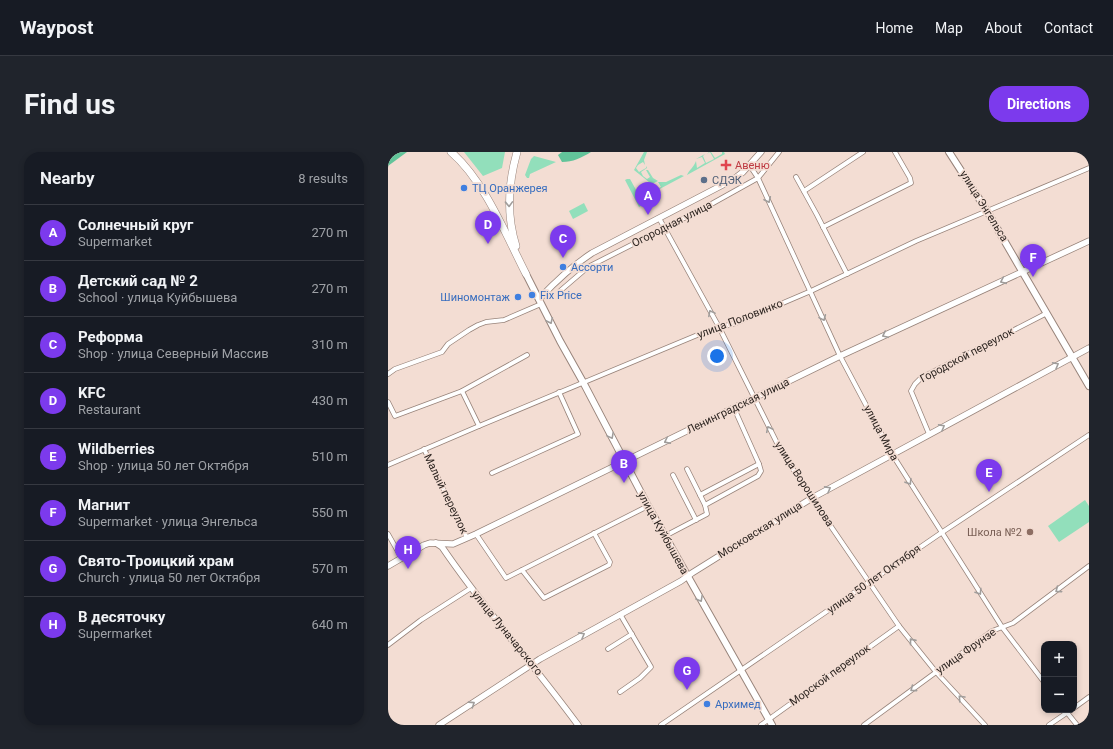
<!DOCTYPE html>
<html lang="en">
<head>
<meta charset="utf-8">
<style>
  :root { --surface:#171b24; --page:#20242c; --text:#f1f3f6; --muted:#9ea1a6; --line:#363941; --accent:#7c3aed }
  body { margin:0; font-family:Roboto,sans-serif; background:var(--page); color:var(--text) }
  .controls { position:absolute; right:12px; bottom:12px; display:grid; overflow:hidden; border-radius:8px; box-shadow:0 2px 6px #0003 }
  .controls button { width:36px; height:36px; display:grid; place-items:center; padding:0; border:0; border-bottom:1px solid var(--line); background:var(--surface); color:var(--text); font:20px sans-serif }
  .you { position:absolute; left:329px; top:204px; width:14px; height:14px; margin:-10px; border:3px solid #fff; border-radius:50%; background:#1a73e8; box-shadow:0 0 0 6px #1a73e833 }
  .badge { display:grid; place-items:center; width:26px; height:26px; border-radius:50%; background:var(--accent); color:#fff; font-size:13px; font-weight:700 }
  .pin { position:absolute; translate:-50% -33px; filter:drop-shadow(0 1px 2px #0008) }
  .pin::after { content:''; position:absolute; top:21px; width:14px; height:12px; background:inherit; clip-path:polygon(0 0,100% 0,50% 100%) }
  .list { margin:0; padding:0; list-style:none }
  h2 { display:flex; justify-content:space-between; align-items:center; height:52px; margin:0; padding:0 16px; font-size:17px }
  h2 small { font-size:13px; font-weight:400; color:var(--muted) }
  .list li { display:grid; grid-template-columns:26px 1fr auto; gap:12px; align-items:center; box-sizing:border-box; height:56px; padding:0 16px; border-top:1px solid var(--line) }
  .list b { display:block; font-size:15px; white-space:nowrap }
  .list p { margin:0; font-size:13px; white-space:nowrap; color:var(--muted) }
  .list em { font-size:13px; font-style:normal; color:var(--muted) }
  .map { position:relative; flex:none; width:701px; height:573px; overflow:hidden; border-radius:16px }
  header { display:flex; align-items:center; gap:24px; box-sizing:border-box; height:56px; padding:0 20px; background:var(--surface); border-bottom:1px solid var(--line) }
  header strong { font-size:19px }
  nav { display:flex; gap:22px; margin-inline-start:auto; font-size:14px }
  .intro { display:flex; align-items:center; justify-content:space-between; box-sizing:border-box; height:96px; padding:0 24px }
  h1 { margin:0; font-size:28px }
  .button { padding:10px 18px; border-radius:16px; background:var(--accent); color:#fff; font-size:14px; font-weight:700 }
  main { display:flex; gap:24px; padding:0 24px }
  aside { flex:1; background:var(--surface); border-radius:16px; box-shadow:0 2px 6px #0003 }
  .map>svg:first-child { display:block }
</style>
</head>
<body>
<header>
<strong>Waypost</strong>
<nav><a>Home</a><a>Map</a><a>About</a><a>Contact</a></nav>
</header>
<div class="intro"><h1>Find us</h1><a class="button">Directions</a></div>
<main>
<aside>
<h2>Nearby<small>8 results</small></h2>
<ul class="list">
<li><span class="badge">A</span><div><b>Солнечный круг</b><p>Supermarket</p></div><em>270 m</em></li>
<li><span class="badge">B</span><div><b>Детский сад № 2</b><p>School · улица Куйбышева</p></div><em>270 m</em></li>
<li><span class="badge">C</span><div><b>Реформа</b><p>Shop · улица Северный Массив</p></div><em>310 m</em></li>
<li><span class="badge">D</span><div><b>KFC</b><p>Restaurant</p></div><em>430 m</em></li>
<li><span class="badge">E</span><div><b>Wildberries</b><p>Shop · улица 50 лет Октября</p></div><em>510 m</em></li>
<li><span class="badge">F</span><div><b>Магнит</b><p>Supermarket · улица Энгельса</p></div><em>550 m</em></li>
<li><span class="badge">G</span><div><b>Свято-Троицкий храм</b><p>Church · улица 50 лет Октября</p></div><em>570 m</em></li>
<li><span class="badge">H</span><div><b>В десяточку</b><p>Supermarket</p></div><em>640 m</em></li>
</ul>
</aside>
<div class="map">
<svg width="701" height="573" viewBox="0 0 701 573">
  <rect width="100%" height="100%" fill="#f3ddd3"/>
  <g fill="#92dfbb">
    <path d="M 76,0 L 117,0 L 114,16 L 95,24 Z"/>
    <path d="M 256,0 L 259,0 L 256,8 L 257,13 L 255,10 L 250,13 L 248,16 L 251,20 L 258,16 L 258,14 L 259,16 L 253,20 L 255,24 L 259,27 L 262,25 L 258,18 L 260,18 L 265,26 L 270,29 L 264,32 L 267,38 L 273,35 L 270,30 L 278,30 L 293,23 L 296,24 L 266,40 L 261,30 L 246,18 Z"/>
    <path d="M 321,0 L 323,0 L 327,6 L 334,2 L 334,0 L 336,0 L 337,2 L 299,23 C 301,18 306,15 308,9 L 309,16 L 317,11 L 314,5 L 308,7 L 317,2 L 315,4 L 318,11 L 326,7 L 322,0 L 319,2 Z"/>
    <path d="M 146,4 L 168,10 L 142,22 L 141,26 L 139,26 L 137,23 L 143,7 Z"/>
    <path d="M 239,27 L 242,27 L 252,45 L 250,49 L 253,54 L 251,55 L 237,28 Z"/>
    <path d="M 196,51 L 200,59 L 185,67 L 181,59 Z"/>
    <path d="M 697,348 L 701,354 L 701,370 L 671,390 L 660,374 Z"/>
  </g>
  <g fill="#62c49a">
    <path d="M 0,0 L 19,0 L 0,14 Z"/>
    <path d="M 174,0 L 203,0 C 193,6 185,10 174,10 L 170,3 Z"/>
  </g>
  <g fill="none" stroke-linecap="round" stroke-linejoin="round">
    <g stroke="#98847b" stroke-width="5.5">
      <g id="minor">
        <path d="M 362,14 L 370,26 L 452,204 L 504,302 L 614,475 L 656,530"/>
        <path d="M 408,25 L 429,63 L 459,122"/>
        <path d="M 416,39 L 475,0"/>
        <path d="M 271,66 L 331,175 L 390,293 L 416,335 L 511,474 L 548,520 L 597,573"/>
        <path d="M 435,75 L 523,31 L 522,26 L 507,0"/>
        <path d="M 172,139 L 200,115 L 318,55 L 370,26 L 391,0"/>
        <path d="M 0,222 L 7,217 L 54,200 L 60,192 L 81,178 L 90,173 L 98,170 L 116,168 L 153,152"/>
        <path d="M 74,239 L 91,274"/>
        <path d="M 0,250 L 7,264 L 74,239 L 139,203"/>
        <path d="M 541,282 L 523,239 L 527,232 L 533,226 L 659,161"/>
        <path d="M 36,297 L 79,386"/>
        <path d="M 0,313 L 91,274 L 319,179 L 348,171 L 423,139 L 528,89 L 701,16"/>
        <path d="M 299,317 L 317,353"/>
        <path d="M 104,321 L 190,282 L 171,240"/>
        <path d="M 285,323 L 308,368"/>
        <path d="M 312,343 L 371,312"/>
        <path d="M 0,382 L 13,405"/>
        <path d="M 88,382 L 118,426 L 260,354"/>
        <path d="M 277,384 L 319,362 L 317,353 L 370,324 L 373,319 L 371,312 L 346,256"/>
        <path d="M 134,418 L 156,446 L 221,413 L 222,410 L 206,381"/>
        <path d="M 232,462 L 263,515 L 252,526 L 232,540"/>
        <path d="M 0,493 L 33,468 L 83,436"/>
        <path d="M 220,497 L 244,482"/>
        <path d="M 686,556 L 701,545"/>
        <path d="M 677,558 L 689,573"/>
        <path d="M 273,573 L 553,381 L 701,283"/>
        <path d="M 373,573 L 511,474"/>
        <path d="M 476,573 L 604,479 L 625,471 L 701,414"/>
        <path d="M 661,573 L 683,558"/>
      </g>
    </g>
    <g stroke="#98847b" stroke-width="7">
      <g id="tertiary">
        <path d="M 151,147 C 167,130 184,114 204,101 L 346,27 L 355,20 L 373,0"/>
        <path d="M 48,391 L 54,395 C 96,457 146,513 190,573"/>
        <path d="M 0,414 L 36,393 L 42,391 L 65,392 L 88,382 L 452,204 L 701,89"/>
        <path d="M 51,573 L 152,507 L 293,429 L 304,421 L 424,346 L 701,196"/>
      </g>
    </g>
    <g stroke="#98847b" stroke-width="8">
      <g id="secondary">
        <path d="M 561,0 L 599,59 L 701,234"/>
        <path d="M 138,122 L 172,189 L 195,230 L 260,354 L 384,573"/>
      </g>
    </g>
    <g stroke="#98847b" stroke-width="8">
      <g id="trunk">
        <path d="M 63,0 C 96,28 118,83 138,122"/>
        <path d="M 128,94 C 118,62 120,32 129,0"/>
      </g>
    </g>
    <use href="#minor" stroke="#fff" stroke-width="4"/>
    <use href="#tertiary" stroke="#fff" stroke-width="5.5"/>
    <use href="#secondary" stroke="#fff" stroke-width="6"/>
    <use href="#trunk" stroke="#fff" stroke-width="7"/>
  </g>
  <defs><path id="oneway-chevron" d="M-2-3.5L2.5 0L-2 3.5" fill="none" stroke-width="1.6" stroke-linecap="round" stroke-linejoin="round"/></defs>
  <g stroke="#a09d9b">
    <use href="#oneway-chevron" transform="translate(380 48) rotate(65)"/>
    <use href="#oneway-chevron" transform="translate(121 52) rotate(88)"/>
    <use href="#oneway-chevron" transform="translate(615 129) rotate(156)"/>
    <use href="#oneway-chevron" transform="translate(323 161) rotate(-118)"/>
    <use href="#oneway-chevron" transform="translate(435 166) rotate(66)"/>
    <use href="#oneway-chevron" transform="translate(162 169) rotate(65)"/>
    <use href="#oneway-chevron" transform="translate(497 183) rotate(155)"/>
    <use href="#oneway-chevron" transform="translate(668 213) rotate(-29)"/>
    <use href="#oneway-chevron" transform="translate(554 275) rotate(-29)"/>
    <use href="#oneway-chevron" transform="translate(381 277) rotate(-116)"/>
    <use href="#oneway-chevron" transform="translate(223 284) rotate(62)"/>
    <use href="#oneway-chevron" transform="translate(279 289) rotate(154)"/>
    <use href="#oneway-chevron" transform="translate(521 330) rotate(58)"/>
    <use href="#oneway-chevron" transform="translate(440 337) rotate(-29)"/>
    <use href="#oneway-chevron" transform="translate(670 438) rotate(143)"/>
    <use href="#oneway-chevron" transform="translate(591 440) rotate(57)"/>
    <use href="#oneway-chevron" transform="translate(312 447) rotate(61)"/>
    <use href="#oneway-chevron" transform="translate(194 483) rotate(-29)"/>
    <use href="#oneway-chevron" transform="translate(524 489) rotate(-129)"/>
    <use href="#oneway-chevron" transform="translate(525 537) rotate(143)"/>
    <use href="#oneway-chevron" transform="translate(573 546) rotate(-133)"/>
    <use href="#oneway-chevron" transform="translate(84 552) rotate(-33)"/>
  </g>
  <path fill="#e0444e" stroke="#f3ddd3" stroke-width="1.5" d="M336 7h4v4h4v4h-4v4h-4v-4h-4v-4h4z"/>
  <circle fill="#5c6f8a" stroke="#f3ddd3" stroke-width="1.5" cx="316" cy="28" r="4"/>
  <g fill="#3f7fe0" stroke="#f3ddd3" stroke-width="1.5">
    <circle cx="76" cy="36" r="4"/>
    <circle cx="175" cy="115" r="4"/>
    <circle cx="144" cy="143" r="4"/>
    <circle cx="130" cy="145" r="4"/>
    <circle cx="319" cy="552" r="4"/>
  </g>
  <circle fill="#8d6e63" stroke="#f3ddd3" stroke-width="1.5" cx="642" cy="380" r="4"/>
  <g text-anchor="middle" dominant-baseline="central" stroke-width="3.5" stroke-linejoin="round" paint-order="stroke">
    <g font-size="11" fill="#be3a42" stroke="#f3ddd3" text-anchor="start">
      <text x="347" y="13">Авеню</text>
    </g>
    <g font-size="11" fill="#4e5e75" stroke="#f3ddd3" text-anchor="start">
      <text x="324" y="28">СДЭК</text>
    </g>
    <g font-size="11" fill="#366cbe" stroke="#f3ddd3" text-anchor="start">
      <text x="84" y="36">ТЦ Оранжерея</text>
      <text x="183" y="115">Ассорти</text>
      <text x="152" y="143">Fix Price</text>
      <text x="122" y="145" text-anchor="end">Шиномонтаж</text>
      <text x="327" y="552">Архимед</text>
    </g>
    <g font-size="11" fill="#2d2521" stroke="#f3ddd3">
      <text transform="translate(596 54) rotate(58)">улица Энгельса</text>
      <text transform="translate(284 72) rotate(-27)">Огородная улица</text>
      <text transform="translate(352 167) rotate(-21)">улица Половинко</text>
      <text transform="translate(579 203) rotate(-28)">Городской переулок</text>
      <text transform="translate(350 254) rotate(-26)">Ленинградская улица</text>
      <text transform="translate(493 281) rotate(62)">улица Мира</text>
      <text transform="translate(416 332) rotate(57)">улица Ворошилова</text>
      <text transform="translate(58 342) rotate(64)">Малый переулок</text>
      <text transform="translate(372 378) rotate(-32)">Московская улица</text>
      <text transform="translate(275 381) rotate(61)">улица Куйбышева</text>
      <text transform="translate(486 427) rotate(-35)">улица 50 лет Октября</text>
      <text transform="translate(119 481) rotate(51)">улица Луначарского</text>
      <text transform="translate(578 499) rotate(-35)">улица Фрунзе</text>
      <text transform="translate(442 523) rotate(-36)">Морской переулок</text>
    </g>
    <g font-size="11" fill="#785e54" stroke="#f3ddd3" text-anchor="end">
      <text x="634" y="380">Школа №2</text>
    </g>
  </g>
</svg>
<div class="controls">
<button>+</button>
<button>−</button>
</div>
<div class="you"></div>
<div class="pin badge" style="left:260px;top:63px">A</div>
<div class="pin badge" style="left:236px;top:331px">B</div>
<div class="pin badge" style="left:175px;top:106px">C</div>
<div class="pin badge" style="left:100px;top:92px">D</div>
<div class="pin badge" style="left:601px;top:340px">E</div>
<div class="pin badge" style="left:645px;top:125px">F</div>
<div class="pin badge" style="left:299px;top:538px">G</div>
<div class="pin badge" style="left:20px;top:417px">H</div>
</div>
</main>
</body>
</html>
